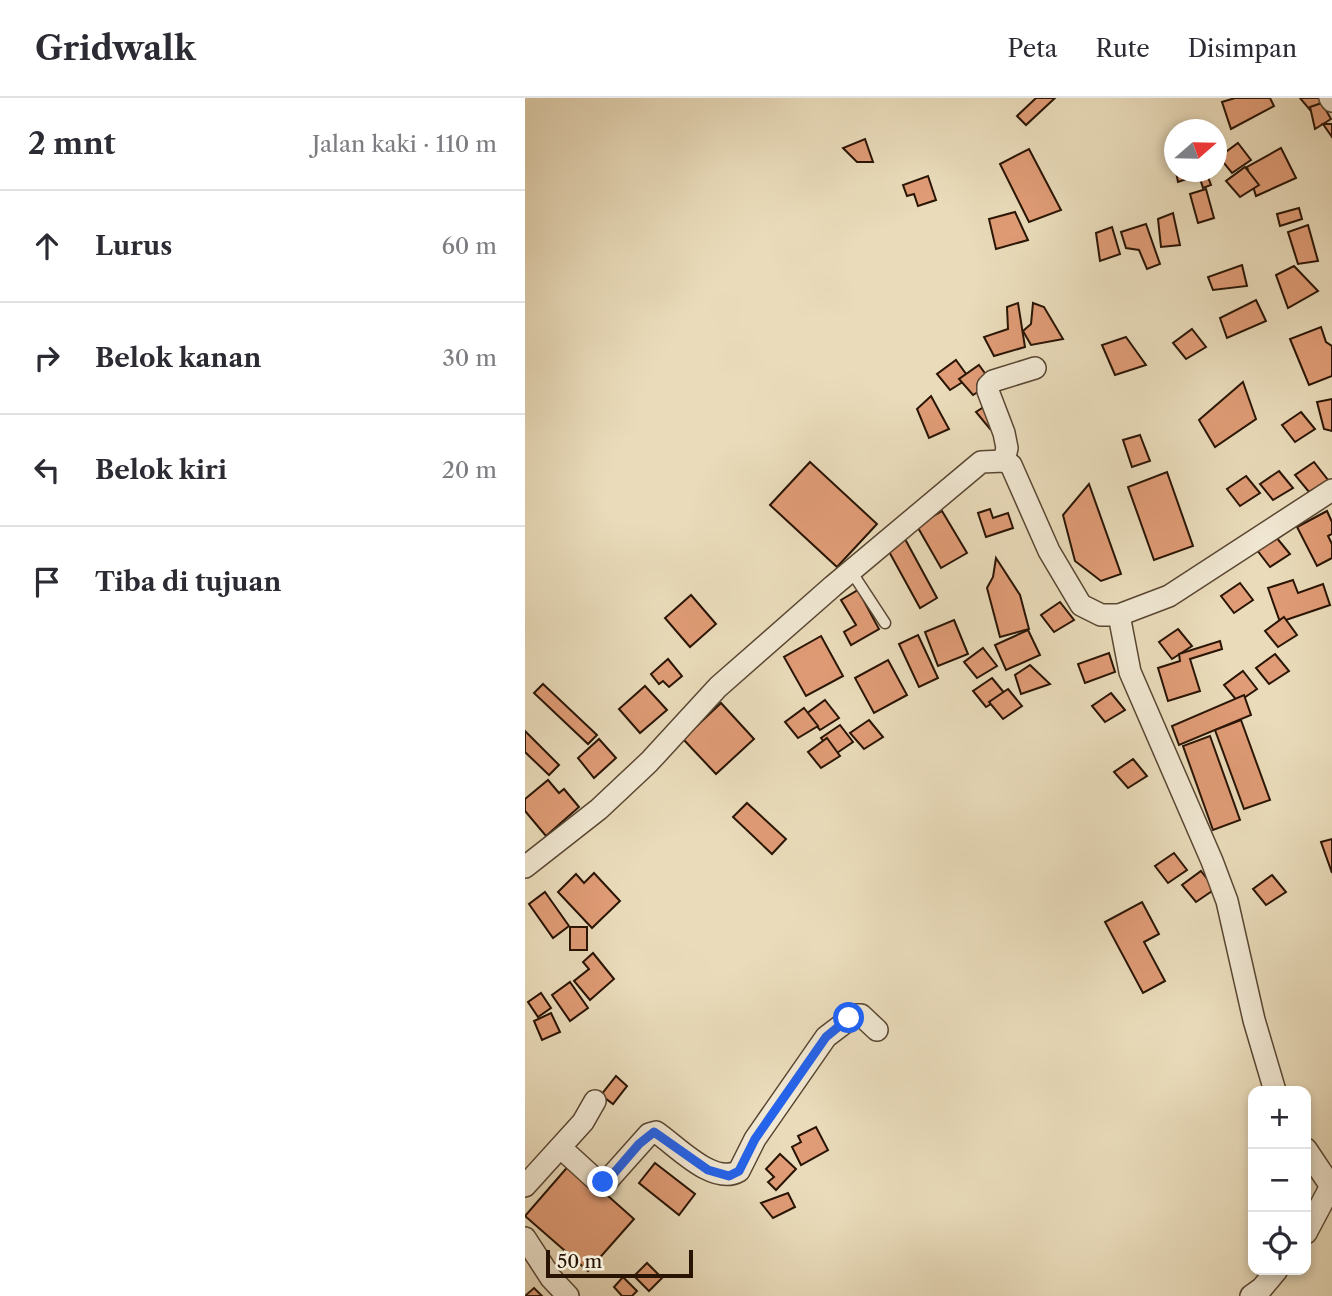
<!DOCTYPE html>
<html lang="id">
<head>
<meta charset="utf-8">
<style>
  :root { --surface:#fff; --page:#f2f2f3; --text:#2b2b33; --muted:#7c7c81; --line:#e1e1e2 }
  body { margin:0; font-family:"Libre Caslon Text",serif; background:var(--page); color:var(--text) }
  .controls { position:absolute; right:21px; bottom:21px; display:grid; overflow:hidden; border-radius:14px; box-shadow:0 4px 10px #0003 }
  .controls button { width:63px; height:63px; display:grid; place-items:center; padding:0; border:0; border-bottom:2px solid var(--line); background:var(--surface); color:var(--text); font:35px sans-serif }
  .compass { position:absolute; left:639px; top:21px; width:63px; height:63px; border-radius:50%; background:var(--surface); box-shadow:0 4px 10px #0003; rotate:70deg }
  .scale { position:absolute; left:21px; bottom:18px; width:147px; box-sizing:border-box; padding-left:7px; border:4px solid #291404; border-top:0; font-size:19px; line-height:24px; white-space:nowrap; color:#291404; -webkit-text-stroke:5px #f1e8d3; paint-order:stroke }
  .stop { position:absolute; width:21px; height:21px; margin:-16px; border:5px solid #2563eb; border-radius:50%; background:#fff }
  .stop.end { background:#2563eb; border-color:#fff; box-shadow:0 2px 7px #0008 }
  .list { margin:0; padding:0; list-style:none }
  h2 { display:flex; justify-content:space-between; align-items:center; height:91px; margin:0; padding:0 28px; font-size:30px }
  h2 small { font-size:23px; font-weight:400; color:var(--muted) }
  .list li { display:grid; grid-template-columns:46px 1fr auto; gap:21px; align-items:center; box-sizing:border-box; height:112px; padding:0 28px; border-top:2px solid var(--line) }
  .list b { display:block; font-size:26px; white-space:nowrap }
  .list em { font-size:23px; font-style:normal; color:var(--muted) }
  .icon { flex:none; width:38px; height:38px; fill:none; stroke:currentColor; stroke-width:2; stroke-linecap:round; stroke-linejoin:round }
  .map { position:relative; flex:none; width:807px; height:1198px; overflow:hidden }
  header { display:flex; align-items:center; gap:42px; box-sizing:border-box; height:98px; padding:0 35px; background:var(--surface); border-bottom:2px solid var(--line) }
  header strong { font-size:33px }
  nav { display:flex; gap:38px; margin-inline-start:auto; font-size:24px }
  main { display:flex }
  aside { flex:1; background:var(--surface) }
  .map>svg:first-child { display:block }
</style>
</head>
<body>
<header>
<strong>Gridwalk</strong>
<nav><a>Peta</a><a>Rute</a><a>Disimpan</a></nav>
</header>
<main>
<aside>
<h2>2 mnt<small>Jalan kaki · 110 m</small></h2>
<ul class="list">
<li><svg class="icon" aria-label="ahead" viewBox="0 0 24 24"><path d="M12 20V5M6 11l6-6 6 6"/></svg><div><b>Lurus</b></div><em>60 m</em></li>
<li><svg class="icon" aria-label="right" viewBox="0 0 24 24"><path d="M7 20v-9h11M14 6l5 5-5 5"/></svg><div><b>Belok kanan</b></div><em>30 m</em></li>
<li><svg class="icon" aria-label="left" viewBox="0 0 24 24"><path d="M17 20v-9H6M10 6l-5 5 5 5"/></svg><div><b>Belok kiri</b></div><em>20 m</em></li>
<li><svg class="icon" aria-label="arrive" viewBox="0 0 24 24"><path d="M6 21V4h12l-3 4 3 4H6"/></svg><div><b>Tiba di tujuan</b></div></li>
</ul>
</aside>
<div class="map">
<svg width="807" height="1198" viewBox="0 0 807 1198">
  <rect width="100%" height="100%" fill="#eadcbb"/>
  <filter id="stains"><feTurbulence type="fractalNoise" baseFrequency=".00286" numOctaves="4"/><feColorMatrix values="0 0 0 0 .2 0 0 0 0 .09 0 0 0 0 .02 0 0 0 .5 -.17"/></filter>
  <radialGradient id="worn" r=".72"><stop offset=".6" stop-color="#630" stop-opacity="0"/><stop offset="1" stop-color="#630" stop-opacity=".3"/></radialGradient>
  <g fill="#e09c76" stroke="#291404" stroke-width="2">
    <path d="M 511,0 L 530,0 L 501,27 L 492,18 Z"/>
    <path d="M 710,0 L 745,0 L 749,8 L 706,31 L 697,4 Z"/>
    <path d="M 775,0 L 802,0 L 785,12 Z"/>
    <path d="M 797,5 L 806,21 L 790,31 L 785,9 Z"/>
    <path d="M 798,26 L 807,26 L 807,39 Z"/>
    <path d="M 340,41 L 348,64 L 332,64 L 318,50 Z"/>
    <path d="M 713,45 L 726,62 L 707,75 L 694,59 Z"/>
    <path d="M 756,50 L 771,80 L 731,98 L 722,69 Z"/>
    <path d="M 504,51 L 536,112 L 504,124 L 475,66 Z"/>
    <path d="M 720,69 L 734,87 L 715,99 L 701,83 Z"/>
    <path d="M 651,74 L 669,74 L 670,78 L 653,84 Z"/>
    <path d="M 673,74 L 681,74 L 686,87 L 678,90 Z"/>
    <path d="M 403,78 L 411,102 L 393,108 L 389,96 L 382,98 L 378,87 Z"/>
    <path d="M 681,91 L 689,120 L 673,125 L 665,96 Z"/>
    <path d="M 774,110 L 777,121 L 755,128 L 752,116 Z"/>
    <path d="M 490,114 L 503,142 L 471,151 L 464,121 Z"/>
    <path d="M 648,115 L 655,147 L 636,149 L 633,121 Z"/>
    <path d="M 621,126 L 635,166 L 622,171 L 614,152 L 601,150 L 596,134 Z"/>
    <path d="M 783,127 L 793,163 L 773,166 L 763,134 Z"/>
    <path d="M 587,129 L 595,156 L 575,163 L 571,135 Z"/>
    <path d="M 717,167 L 722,188 L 688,192 L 683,179 Z"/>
    <path d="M 769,168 L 793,193 L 763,210 L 751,177 Z"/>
    <path d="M 731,202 L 741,223 L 702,240 L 695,220 Z"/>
    <path d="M 493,205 L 500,249 L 469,258 L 459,239 L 483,231 L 482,209 Z"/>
    <path d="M 508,205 L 519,209 L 538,241 L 506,247 L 498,233 L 506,226 Z"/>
    <path d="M 796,229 L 801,244 L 807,248 L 807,278 L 784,287 L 765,241 Z"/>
    <path d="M 667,231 L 681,249 L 661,261 L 648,245 Z"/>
    <path d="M 601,239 L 621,267 L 590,277 L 577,247 Z"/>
    <path d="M 431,262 L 444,280 L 425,292 L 412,276 Z"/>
    <path d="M 454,267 L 467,285 L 448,297 L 434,281 Z"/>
    <path d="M 718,284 L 731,321 L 690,349 L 674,322 Z"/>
    <path d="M 406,298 L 424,331 L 404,340 L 392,311 Z"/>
    <path d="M 471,301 L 484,318 L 465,331 L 451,314 Z"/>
    <path d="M 807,301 L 807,333 L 799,331 L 792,304 Z"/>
    <path d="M 776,314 L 790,331 L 770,344 L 757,327 Z"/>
    <path d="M 615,337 L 625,363 L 607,369 L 598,342 Z"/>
    <path d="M 285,364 L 352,426 L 312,469 L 245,407 Z"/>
    <path d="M 789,364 L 803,382 L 784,394 L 770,377 Z"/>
    <path d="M 754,373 L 768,390 L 748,402 L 735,386 Z"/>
    <path d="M 642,374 L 668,448 L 629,462 L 603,389 Z"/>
    <path d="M 721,378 L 735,395 L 715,408 L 702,391 Z"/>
    <path d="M 564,386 L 596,476 L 576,483 L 550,463 L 538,417 Z"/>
    <path d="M 465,411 L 468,420 L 483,415 L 488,430 L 461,439 L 453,415 Z"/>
    <path d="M 417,413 L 442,455 L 416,470 L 392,428 Z"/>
    <path d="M 802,413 L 807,424 L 807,436 L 803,438 L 807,446 L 807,460 L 792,468 L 772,429 Z"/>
    <path d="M 751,439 L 765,456 L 745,469 L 732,452 Z"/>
    <path d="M 380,441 L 412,500 L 395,510 L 362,450 Z"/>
    <path d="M 471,460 L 495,497 L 504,531 L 475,539 L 462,490 L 468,479 Z"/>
    <path d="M 768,482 L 773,495 L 798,486 L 805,507 L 755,524 L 743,490 Z"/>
    <path d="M 715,485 L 728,502 L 709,515 L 696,498 Z"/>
    <path d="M 333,492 L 354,531 L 326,547 L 319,534 L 331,527 L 316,502 Z"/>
    <path d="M 166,497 L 191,526 L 165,549 L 140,520 Z"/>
    <path d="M 535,504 L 549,522 L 529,534 L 516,517 Z"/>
    <path d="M 759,519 L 772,537 L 753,549 L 740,533 Z"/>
    <path d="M 429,522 L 443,556 L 413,568 L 400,534 Z"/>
    <path d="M 653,531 L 667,548 L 647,561 L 634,544 Z"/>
    <path d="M 503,532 L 515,557 L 481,572 L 470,547 Z"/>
    <path d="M 393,537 L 413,580 L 394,589 L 374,546 Z"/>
    <path d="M 296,538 L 318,578 L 281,598 L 259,559 Z"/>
    <path d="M 695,543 L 697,551 L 665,561 L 675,593 L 643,603 L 633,570 L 655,563 L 654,556 Z"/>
    <path d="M 458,550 L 472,568 L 452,580 L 439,564 Z"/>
    <path d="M 584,555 L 590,574 L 560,585 L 553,566 Z"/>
    <path d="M 750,556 L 764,573 L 744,586 L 731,570 Z"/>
    <path d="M 143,561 L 157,578 L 144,589 L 138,583 L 134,586 L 126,576 Z"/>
    <path d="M 363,562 L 382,597 L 349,615 L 330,580 Z"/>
    <path d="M 505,567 L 525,586 L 496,596 L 490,577 Z"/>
    <path d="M 718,573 L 732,591 L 713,604 L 699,587 Z"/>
    <path d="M 467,580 L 481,597 L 461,609 L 448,593 Z"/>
    <path d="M 18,586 L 72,637 L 63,646 L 9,595 Z"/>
    <path d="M 120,588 L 142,612 L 115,635 L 94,611 Z"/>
    <path d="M 483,591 L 497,608 L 478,621 L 464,604 Z"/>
    <path d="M 586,595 L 600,612 L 580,624 L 567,608 Z"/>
    <path d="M 719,597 L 726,617 L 654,647 L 647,628 Z"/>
    <path d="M 300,602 L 314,620 L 295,632 L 281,616 Z"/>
    <path d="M 196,605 L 229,641 L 191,676 L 158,641 Z"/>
    <path d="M 279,610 L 293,628 L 273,640 L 260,624 Z"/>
    <path d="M 344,622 L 358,639 L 339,651 L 325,635 Z"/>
    <path d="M 716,622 L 745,702 L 719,711 L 690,632 Z"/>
    <path d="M 315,627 L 328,644 L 309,657 L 296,640 Z"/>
    <path d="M 0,633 L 34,667 L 24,677 L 0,654 Z"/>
    <path d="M 685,638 L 715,722 L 688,732 L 658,648 Z"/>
    <path d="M 302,640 L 315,658 L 296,670 L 283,654 Z"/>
    <path d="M 74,641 L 91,660 L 69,680 L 53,660 Z"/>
    <path d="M 608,661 L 622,678 L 603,690 L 589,674 Z"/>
    <path d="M 23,682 L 34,695 L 39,691 L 54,709 L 21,738 L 0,713 L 0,701 Z"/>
    <path d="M 222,705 L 261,741 L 247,756 L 208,719 Z"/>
    <path d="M 807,741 L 807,775 L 796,744 Z"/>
    <path d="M 649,755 L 662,772 L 643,785 L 630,768 Z"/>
    <path d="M 676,773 L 690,791 L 671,804 L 657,787 Z"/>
    <path d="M 69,775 L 95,803 L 67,830 L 33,794 L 51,776 L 59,785 Z"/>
    <path d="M 747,777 L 761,794 L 741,807 L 728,791 Z"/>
    <path d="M 20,794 L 44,828 L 28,840 L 4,806 Z"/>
    <path d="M 617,804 L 634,836 L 619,844 L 640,883 L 618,895 L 580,824 Z"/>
    <rect x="45" y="829" width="17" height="23"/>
    <path d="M 68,855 L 89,881 L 65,902 L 49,883 L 64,871 L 58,864 Z"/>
    <path d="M 45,884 L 63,910 L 45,923 L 27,897 Z"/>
    <path d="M 16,895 L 26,910 L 13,919 L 3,904 Z"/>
    <path d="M 26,915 L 35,934 L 17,942 L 9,923 Z"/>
    <path d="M 91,978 L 102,988 L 88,1006 L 76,997 Z"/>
    <path d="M 291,1029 L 303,1052 L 276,1067 L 267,1049 L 276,1044 L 273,1038 Z"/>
    <path d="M 255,1056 L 271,1071 L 251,1092 L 243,1084 L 249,1079 L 241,1071 Z"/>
    <path d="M 46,1065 L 109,1121 L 63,1173 L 0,1118 Z"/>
    <path d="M 130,1065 L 170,1096 L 154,1117 L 114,1085 Z"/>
    <path d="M 263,1095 L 270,1109 L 248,1120 L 236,1105 Z"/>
    <path d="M 122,1165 L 137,1180 L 124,1193 L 109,1178 Z"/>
    <path d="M 98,1179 L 112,1193 L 107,1198 L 97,1198 L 89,1189 Z"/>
    <path d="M 9,1190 L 17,1198 L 0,1198 Z"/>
  </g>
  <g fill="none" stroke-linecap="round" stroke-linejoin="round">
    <g stroke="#594632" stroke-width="13">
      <path id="lane" d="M 326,473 L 360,525"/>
    </g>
    <g stroke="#594632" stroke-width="24">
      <g id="street">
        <path d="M 805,0 L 807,3"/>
        <path d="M 479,363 L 482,350 L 479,335 L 463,293 L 463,288 L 468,283 L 510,270"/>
        <path d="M 594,517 L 605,574 L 687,763 L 702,803 L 729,922 L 750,993"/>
        <path d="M 0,769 L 74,711 L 124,664 L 193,589 L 308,488 L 456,364 L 479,363 L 486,367 L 524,453 L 556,507 L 576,517 L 594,517 L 644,498 L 807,392"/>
        <path d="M 36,1050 L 70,1081 L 78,1084 L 83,1082 L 124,1036 L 131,1034 C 152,1048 188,1088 214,1073 L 230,1041 L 301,939 L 330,917 L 336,917 L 352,932"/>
        <path d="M 781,1051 L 805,1087"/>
        <path d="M 0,1088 L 58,1024 L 70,1003"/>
        <path d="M 781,1135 L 807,1086"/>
        <path d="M 0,1140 L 26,1180 L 43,1198"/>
        <path d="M 726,1198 L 737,1190 L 752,1172"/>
      </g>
    </g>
    <use href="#lane" stroke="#f1e8d3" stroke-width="10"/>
    <use href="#street" stroke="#f1e8d3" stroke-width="21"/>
  </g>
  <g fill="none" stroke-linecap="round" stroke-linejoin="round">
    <path stroke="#2563eb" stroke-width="9" d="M 78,1084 L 83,1082 L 114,1046 L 129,1034 L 183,1072 L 204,1078 L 214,1073 L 230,1041 L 301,939 L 324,920"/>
  </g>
  <rect width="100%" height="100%" filter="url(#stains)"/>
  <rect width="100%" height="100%" fill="url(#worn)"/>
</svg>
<div class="controls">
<button>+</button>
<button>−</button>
<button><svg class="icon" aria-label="locate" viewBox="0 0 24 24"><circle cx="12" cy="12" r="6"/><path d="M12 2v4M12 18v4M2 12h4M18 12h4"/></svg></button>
</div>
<svg class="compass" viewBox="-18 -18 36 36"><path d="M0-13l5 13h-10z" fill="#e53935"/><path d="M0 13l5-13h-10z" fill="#7c7c81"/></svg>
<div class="scale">50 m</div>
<div class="stop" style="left:324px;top:920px"></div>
<div class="stop end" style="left:78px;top:1084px"></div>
</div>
</main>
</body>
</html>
